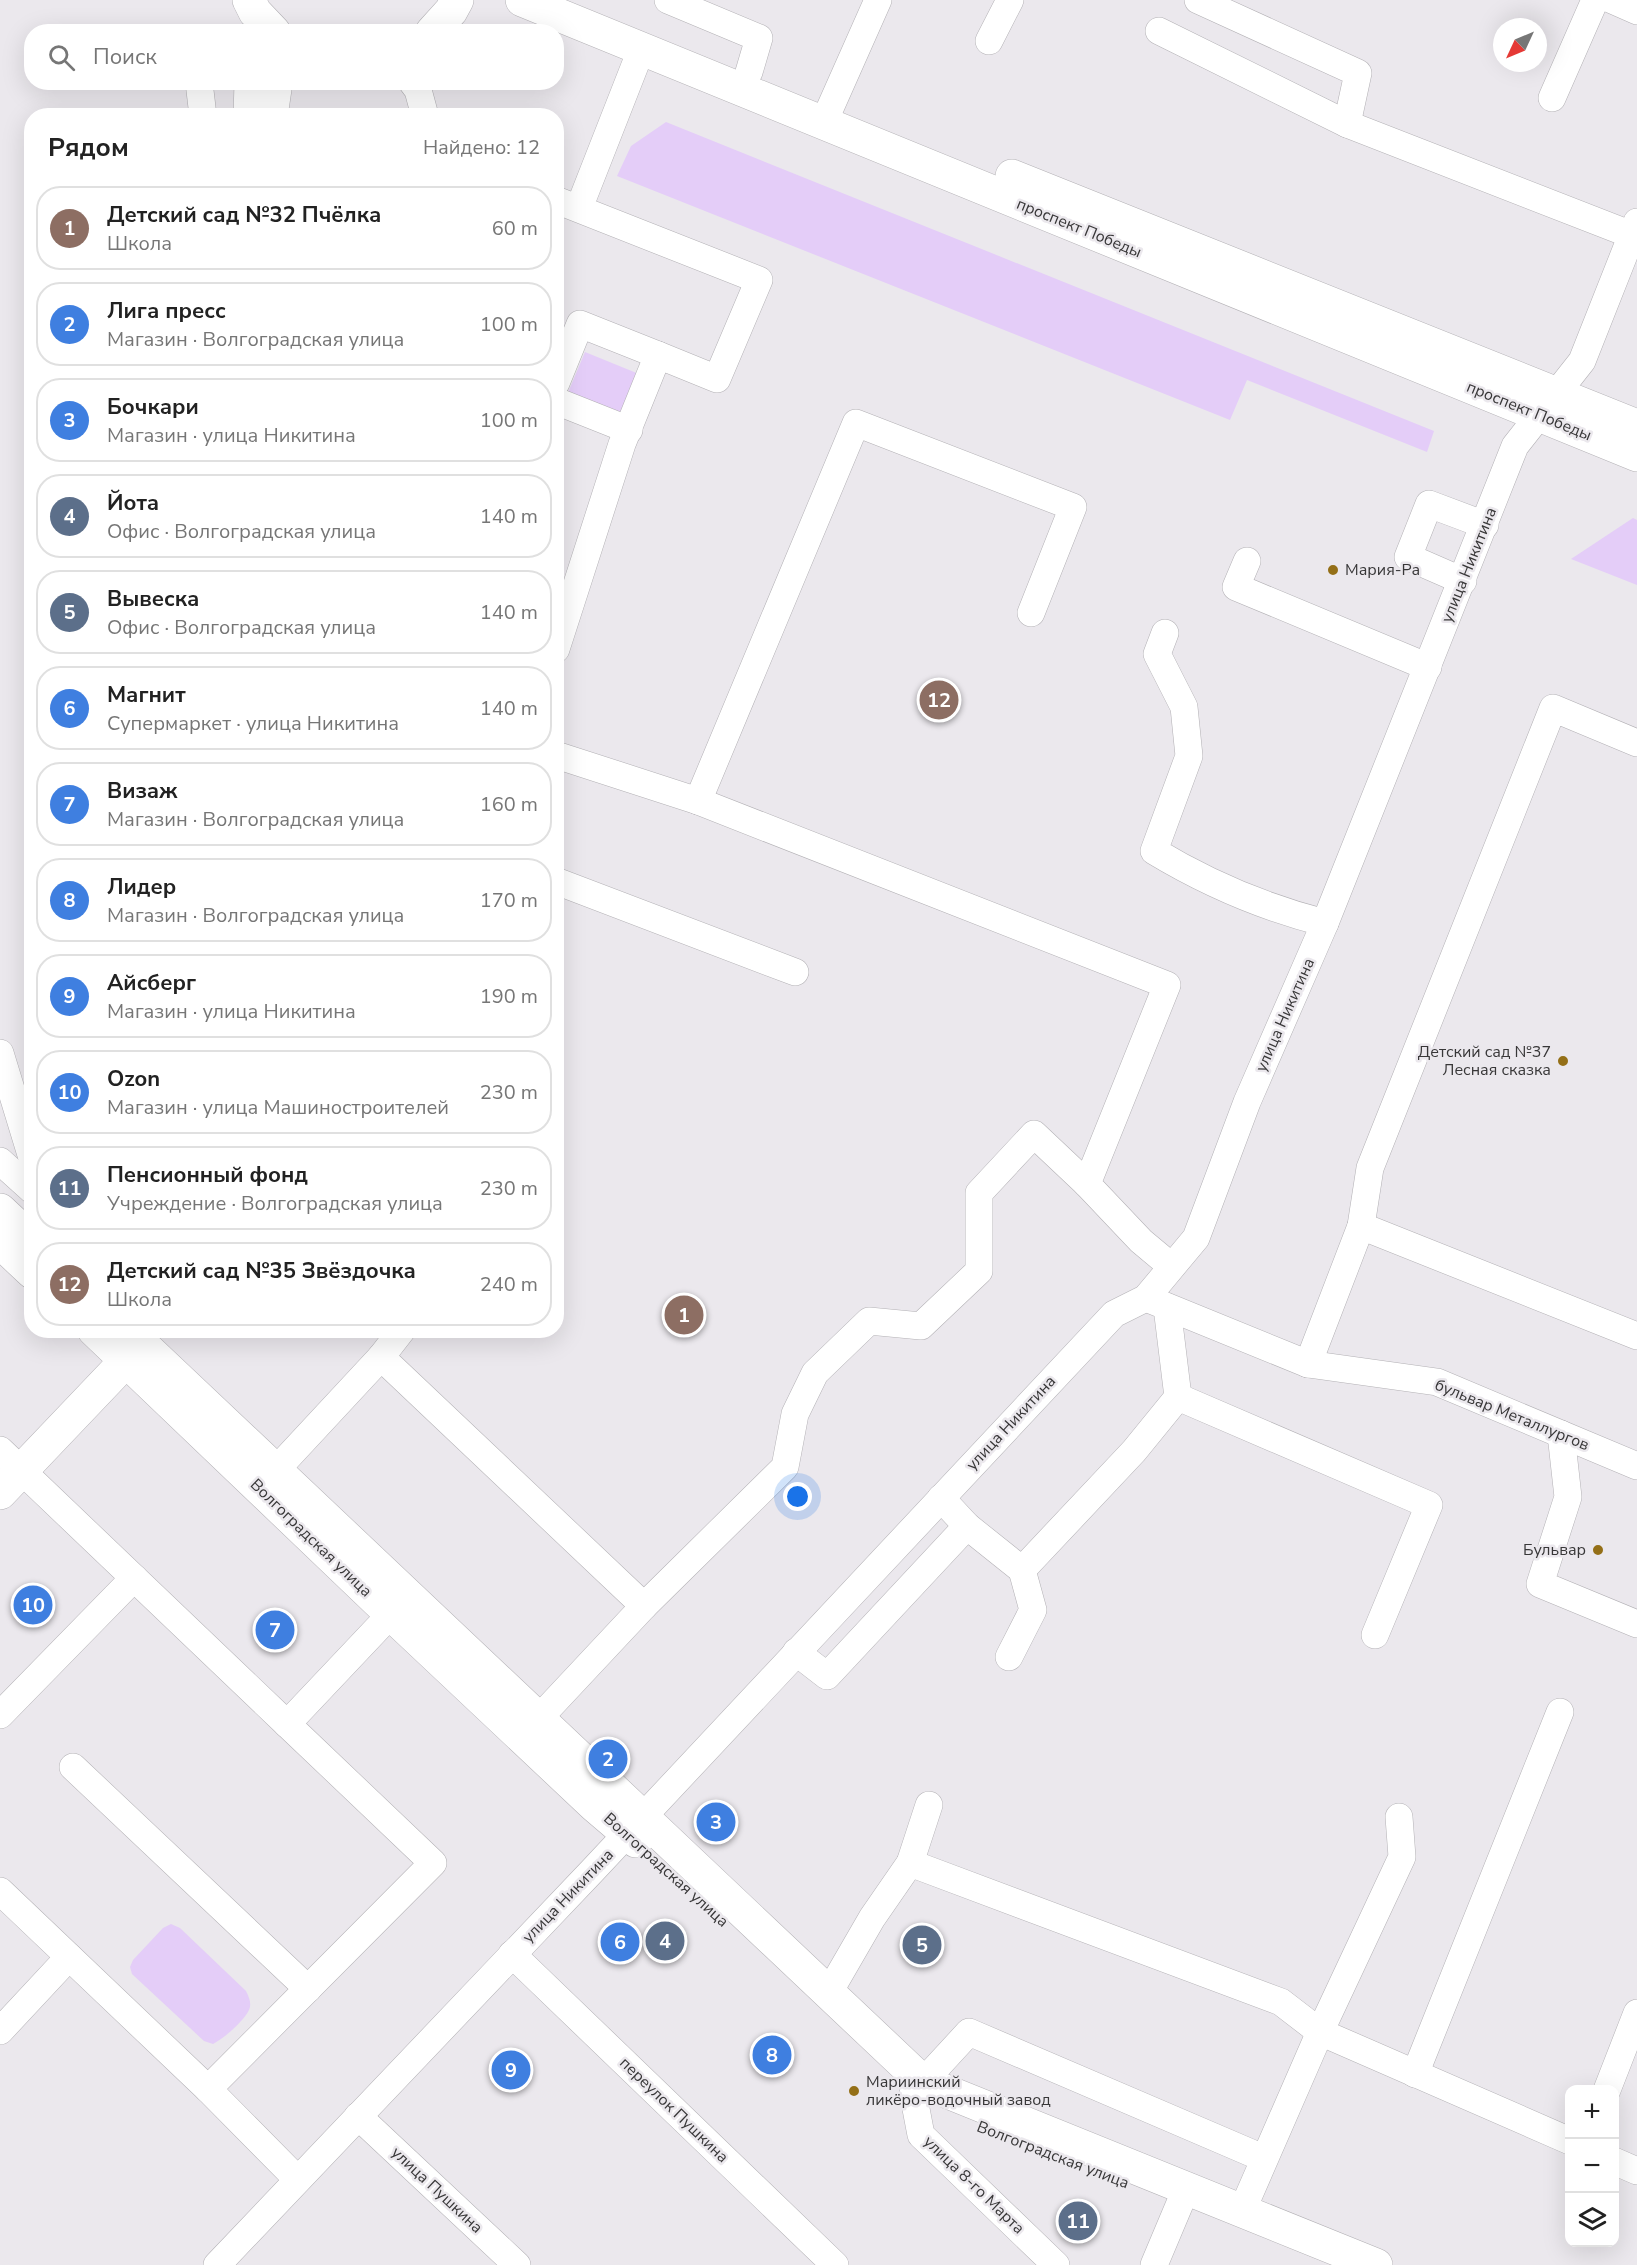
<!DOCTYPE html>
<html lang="ru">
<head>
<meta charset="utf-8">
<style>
  :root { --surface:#fff; --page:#f6f6f6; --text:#222; --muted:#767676; --line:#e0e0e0; --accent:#1a73e8 }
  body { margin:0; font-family:"Nunito Sans",sans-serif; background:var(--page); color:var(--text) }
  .controls { position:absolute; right:18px; bottom:18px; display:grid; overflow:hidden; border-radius:12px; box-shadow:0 6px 24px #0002 }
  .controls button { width:54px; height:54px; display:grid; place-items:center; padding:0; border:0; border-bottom:2px solid var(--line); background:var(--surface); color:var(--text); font:30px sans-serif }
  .compass { position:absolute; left:1493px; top:18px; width:54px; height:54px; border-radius:50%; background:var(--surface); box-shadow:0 6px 24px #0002; rotate:226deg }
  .you { position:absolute; left:798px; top:1497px; width:21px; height:21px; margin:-15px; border:4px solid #fff; border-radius:50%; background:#1a73e8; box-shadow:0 0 0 9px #1a73e833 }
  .badge { display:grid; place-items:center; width:39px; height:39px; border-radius:50%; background:var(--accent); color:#fff; font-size:20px; font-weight:700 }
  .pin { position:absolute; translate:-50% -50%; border:3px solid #fff; box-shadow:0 2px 6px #0006 }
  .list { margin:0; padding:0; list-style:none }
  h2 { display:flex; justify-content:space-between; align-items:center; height:78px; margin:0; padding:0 24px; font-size:26px }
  h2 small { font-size:20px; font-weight:400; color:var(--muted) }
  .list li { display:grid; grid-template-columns:39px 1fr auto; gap:18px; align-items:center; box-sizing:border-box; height:84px; margin:0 12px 12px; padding:0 12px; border:2px solid var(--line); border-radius:24px }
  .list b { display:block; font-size:22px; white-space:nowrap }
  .list p { margin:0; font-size:20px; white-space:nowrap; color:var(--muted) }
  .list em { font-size:20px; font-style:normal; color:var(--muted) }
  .icon { flex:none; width:33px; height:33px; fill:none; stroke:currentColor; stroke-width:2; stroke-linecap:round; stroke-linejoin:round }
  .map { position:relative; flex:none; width:1637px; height:2265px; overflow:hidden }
  .search { position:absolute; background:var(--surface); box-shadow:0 6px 24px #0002; left:24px; top:24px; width:540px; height:66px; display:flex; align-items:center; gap:15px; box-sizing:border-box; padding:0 21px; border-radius:24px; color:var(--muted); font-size:22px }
  .panel { position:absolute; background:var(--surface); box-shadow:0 6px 24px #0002; left:24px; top:108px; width:540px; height:1230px; border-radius:24px }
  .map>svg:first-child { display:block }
</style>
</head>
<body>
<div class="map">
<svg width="1637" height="2265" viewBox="0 0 1637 2265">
  <rect width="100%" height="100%" fill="#ebe8ed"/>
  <g fill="#e4cdf8">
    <path d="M 666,122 L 1434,431 L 1427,452 L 1247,380 L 1230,420 L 617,176 L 631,146 Z"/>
    <path d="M 585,352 L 639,374 L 622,417 L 567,395 Z"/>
    <path d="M 1633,518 L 1637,520 L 1637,585 L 1571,559 Z"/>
    <path d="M 171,1924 L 180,1928 L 246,1991 C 249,1997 252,2004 249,2010 C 243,2022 224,2038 213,2044 L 204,2041 L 132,1974 L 130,1967 L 133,1960 L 163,1928 Z"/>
  </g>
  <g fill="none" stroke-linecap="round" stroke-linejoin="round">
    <g stroke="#b3b1b5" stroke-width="28">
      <g id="minor">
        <path d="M 668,0 L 759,38 L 749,72"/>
        <path d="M 1198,0 L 1358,73 L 1347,124"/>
        <path d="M 1612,0 L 1637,11"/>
        <path d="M 1159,31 L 1347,124 L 1632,235"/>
        <path d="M 989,41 L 1010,0"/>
        <path d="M 199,82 L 203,116"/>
        <path d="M 412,82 L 418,90 L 425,116"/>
        <path d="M 1552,98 L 1595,0"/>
        <path d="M 823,124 L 878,0"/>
        <path d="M 556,200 L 759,280 L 717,379 L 658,355 L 622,444 L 556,649"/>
        <path d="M 579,208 L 641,50"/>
        <path d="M 556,383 L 580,324 L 658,355"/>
        <path d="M 556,401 L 629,430"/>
        <path d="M 1247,561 L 1236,587 L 1428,667"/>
        <path d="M 1463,581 L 1408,557 L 1429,504 L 1485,525"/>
        <path d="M 1165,633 L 1157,654 L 1184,707 L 1189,756 L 1154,851 C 1207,883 1266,908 1325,923"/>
        <path d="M 556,755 L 698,801 L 1167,985 L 1087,1184 L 1141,1241 L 1171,1266"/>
        <path d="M 698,801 L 856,423 L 1073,507 L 1031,613"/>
        <path d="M 556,881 L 795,972"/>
        <path d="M 0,1053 L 32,1158"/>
        <path d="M 0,1161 L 32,1190"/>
        <path d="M 1361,1226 L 1637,1336"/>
        <path d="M 1146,1298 L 1308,1364 L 1437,1382 L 1637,1466"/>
        <path d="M 381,1357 L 644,1606 L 526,1732"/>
        <path d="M 1308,1364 L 1361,1226 L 1370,1168 L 1553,708 L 1637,743"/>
        <path d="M 1178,1397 L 1429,1505 L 1375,1635"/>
        <path d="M 1561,1434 L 1568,1497 L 1540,1584 L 1637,1624"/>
        <path d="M 0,1450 L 287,1724 L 391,1614"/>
        <path d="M 262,1485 L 381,1357 L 402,1330"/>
        <path d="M 941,1498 L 967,1526 L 1022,1570 L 1134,1451 L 1178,1397 L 1167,1307"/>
        <path d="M 644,1606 L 785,1467 L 795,1414 L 815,1373 L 869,1321 L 921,1326 L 979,1271 L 979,1193 L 1034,1134 L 1087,1184"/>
        <path d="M 796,1652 L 827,1676 L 967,1526"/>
        <path d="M 1009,1657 L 1033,1610 L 1022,1570"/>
        <path d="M 0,1715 L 134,1578"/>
        <path d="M 73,1767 L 308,1989"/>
        <path d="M 910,1863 L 1281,2002 L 1320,2032 L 1570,2141"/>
        <path d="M 0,1891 L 208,2089 L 297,2179"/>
        <path d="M 512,1954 L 835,2265"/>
        <path d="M 828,1994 L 872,1918 L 910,1863 L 929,1805"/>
        <path d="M 0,2031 L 69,1957"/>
        <path d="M 1415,2074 L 1560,1712"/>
        <path d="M 923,2082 L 969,2032 L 1263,2158"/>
        <path d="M 208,2089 L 433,1863 L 287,1724"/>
        <path d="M 1607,2090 L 1637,2013"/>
        <path d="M 913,2093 L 921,2135 L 1056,2265"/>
        <path d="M 358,2116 L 517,2265"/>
        <path d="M 1614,2161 L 1637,2171"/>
        <path d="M 1242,2211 L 1320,2032 L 1402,1857 L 1399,1817"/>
        <path d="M 217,2265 L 593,1870 L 1114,1314 L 1146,1298 L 1196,1238 L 1247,1102 L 1325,923 L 1515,446 L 1582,361 L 1637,222"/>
        <path d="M 1154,2265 L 1186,2189"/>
      </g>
    </g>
    <g stroke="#b3b1b5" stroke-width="34">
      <g id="major">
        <path d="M 249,0 L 255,12 L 274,32"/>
        <path d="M 522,0 L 1637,455"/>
        <path d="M 432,32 L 451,11 L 457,0"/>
        <path d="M 250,116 L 251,82"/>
        <path d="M 271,116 L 276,82"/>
        <path d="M 1012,176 L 1637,426"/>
        <path d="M 0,1210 L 32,1240"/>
        <path d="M 0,1242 L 32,1272"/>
        <path d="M 94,1330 L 391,1614 L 595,1806 L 636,1841"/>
        <path d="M 127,1330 L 923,2082 L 1376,2265"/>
        <path d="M 0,1493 L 140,1346"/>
      </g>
    </g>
    <use href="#minor" stroke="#fff" stroke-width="27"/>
    <use href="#major" stroke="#fff" stroke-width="33"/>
  </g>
  <g fill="#946f17" stroke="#ebe8ed" stroke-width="2">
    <circle cx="1333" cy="570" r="6"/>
    <circle cx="1563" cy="1061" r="6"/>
    <circle cx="1598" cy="1550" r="6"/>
    <circle cx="854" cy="2091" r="6"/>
  </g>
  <g text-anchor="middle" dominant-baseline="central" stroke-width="5" stroke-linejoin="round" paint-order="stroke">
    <g font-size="16" fill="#383738" stroke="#ebe8ed">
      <text transform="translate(1079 228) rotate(22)">проспект Победы</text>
      <text transform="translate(1529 411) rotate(22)">проспект Победы</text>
      <text transform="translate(1469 565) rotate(-68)">улица Никитина</text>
      <text transform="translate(1285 1015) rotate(-66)">улица Никитина</text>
      <text transform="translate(1512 1415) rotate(22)">бульвар Металлургов</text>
      <text transform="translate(1011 1423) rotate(-47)">улица Никитина</text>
      <text transform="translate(311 1538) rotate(44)">Волгоградская улица</text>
      <text transform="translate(666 1870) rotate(42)">Волгоградская улица</text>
      <text transform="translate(568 1896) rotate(-46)">улица Никитина</text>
      <text transform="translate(674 2110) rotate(44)">переулок Пушкина</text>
      <text transform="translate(1053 2155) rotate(21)">Волгоградская улица</text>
      <text transform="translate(974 2185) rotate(44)">улица 8-го Марта</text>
      <text transform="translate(437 2190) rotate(43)">улица Пушкина</text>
    </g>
    <g font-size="16" fill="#383738" stroke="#ebe8ed" text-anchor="start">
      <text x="1345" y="570">Мария-Ра</text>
      <text x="1551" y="1052" text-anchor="end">Детский сад №37<tspan x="1551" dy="18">Лесная сказка</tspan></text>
      <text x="1586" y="1550" text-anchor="end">Бульвар</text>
      <text x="866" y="2082">Мариинский<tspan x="866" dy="18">ликёро-водочный завод</tspan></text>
    </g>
  </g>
</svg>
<div class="controls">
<button>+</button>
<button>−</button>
<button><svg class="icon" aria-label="layers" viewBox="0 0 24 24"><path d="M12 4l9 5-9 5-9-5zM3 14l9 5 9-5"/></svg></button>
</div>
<svg class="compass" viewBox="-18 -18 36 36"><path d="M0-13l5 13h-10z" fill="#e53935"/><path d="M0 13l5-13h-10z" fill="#767676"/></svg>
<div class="you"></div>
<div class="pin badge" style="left:684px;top:1315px;background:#8d6e63">1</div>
<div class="pin badge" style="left:608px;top:1759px;background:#3f7fe0">2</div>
<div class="pin badge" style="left:716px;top:1822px;background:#3f7fe0">3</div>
<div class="pin badge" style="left:665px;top:1941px;background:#5c6f8a">4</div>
<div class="pin badge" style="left:922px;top:1945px;background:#5c6f8a">5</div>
<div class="pin badge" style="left:620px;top:1942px;background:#3f7fe0">6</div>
<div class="pin badge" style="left:275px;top:1630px;background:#3f7fe0">7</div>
<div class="pin badge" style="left:772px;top:2055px;background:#3f7fe0">8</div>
<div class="pin badge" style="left:511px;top:2070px;background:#3f7fe0">9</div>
<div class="pin badge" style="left:33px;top:1605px;background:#3f7fe0">10</div>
<div class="pin badge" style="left:1078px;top:2221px;background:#5c6f8a">11</div>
<div class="pin badge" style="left:939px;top:700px;background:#8d6e63">12</div>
<div class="search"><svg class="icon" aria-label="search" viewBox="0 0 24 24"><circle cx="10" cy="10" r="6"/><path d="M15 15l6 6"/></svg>Поиск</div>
<section class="panel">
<h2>Рядом<small>Найдено: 12</small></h2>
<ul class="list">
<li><span class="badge" style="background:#8d6e63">1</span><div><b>Детский сад №32 Пчёлка</b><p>Школа</p></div><em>60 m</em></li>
<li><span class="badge" style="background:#3f7fe0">2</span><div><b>Лига пресс</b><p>Магазин · Волгоградская улица</p></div><em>100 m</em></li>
<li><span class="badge" style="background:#3f7fe0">3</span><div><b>Бочкари</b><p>Магазин · улица Никитина</p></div><em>100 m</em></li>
<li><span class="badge" style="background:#5c6f8a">4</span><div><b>Йота</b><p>Офис · Волгоградская улица</p></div><em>140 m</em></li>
<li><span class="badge" style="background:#5c6f8a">5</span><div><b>Вывеска</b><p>Офис · Волгоградская улица</p></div><em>140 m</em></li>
<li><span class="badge" style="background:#3f7fe0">6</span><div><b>Магнит</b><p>Супермаркет · улица Никитина</p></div><em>140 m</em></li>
<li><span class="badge" style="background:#3f7fe0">7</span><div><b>Визаж</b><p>Магазин · Волгоградская улица</p></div><em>160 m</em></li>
<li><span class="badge" style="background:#3f7fe0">8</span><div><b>Лидер</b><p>Магазин · Волгоградская улица</p></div><em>170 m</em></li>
<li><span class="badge" style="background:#3f7fe0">9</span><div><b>Айсберг</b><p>Магазин · улица Никитина</p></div><em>190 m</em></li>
<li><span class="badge" style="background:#3f7fe0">10</span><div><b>Ozon</b><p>Магазин · улица Машиностроителей</p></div><em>230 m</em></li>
<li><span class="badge" style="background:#5c6f8a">11</span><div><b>Пенсионный фонд</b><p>Учреждение · Волгоградская улица</p></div><em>230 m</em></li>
<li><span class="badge" style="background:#8d6e63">12</span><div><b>Детский сад №35 Звёздочка</b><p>Школа</p></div><em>240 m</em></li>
</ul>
</section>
</div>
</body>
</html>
